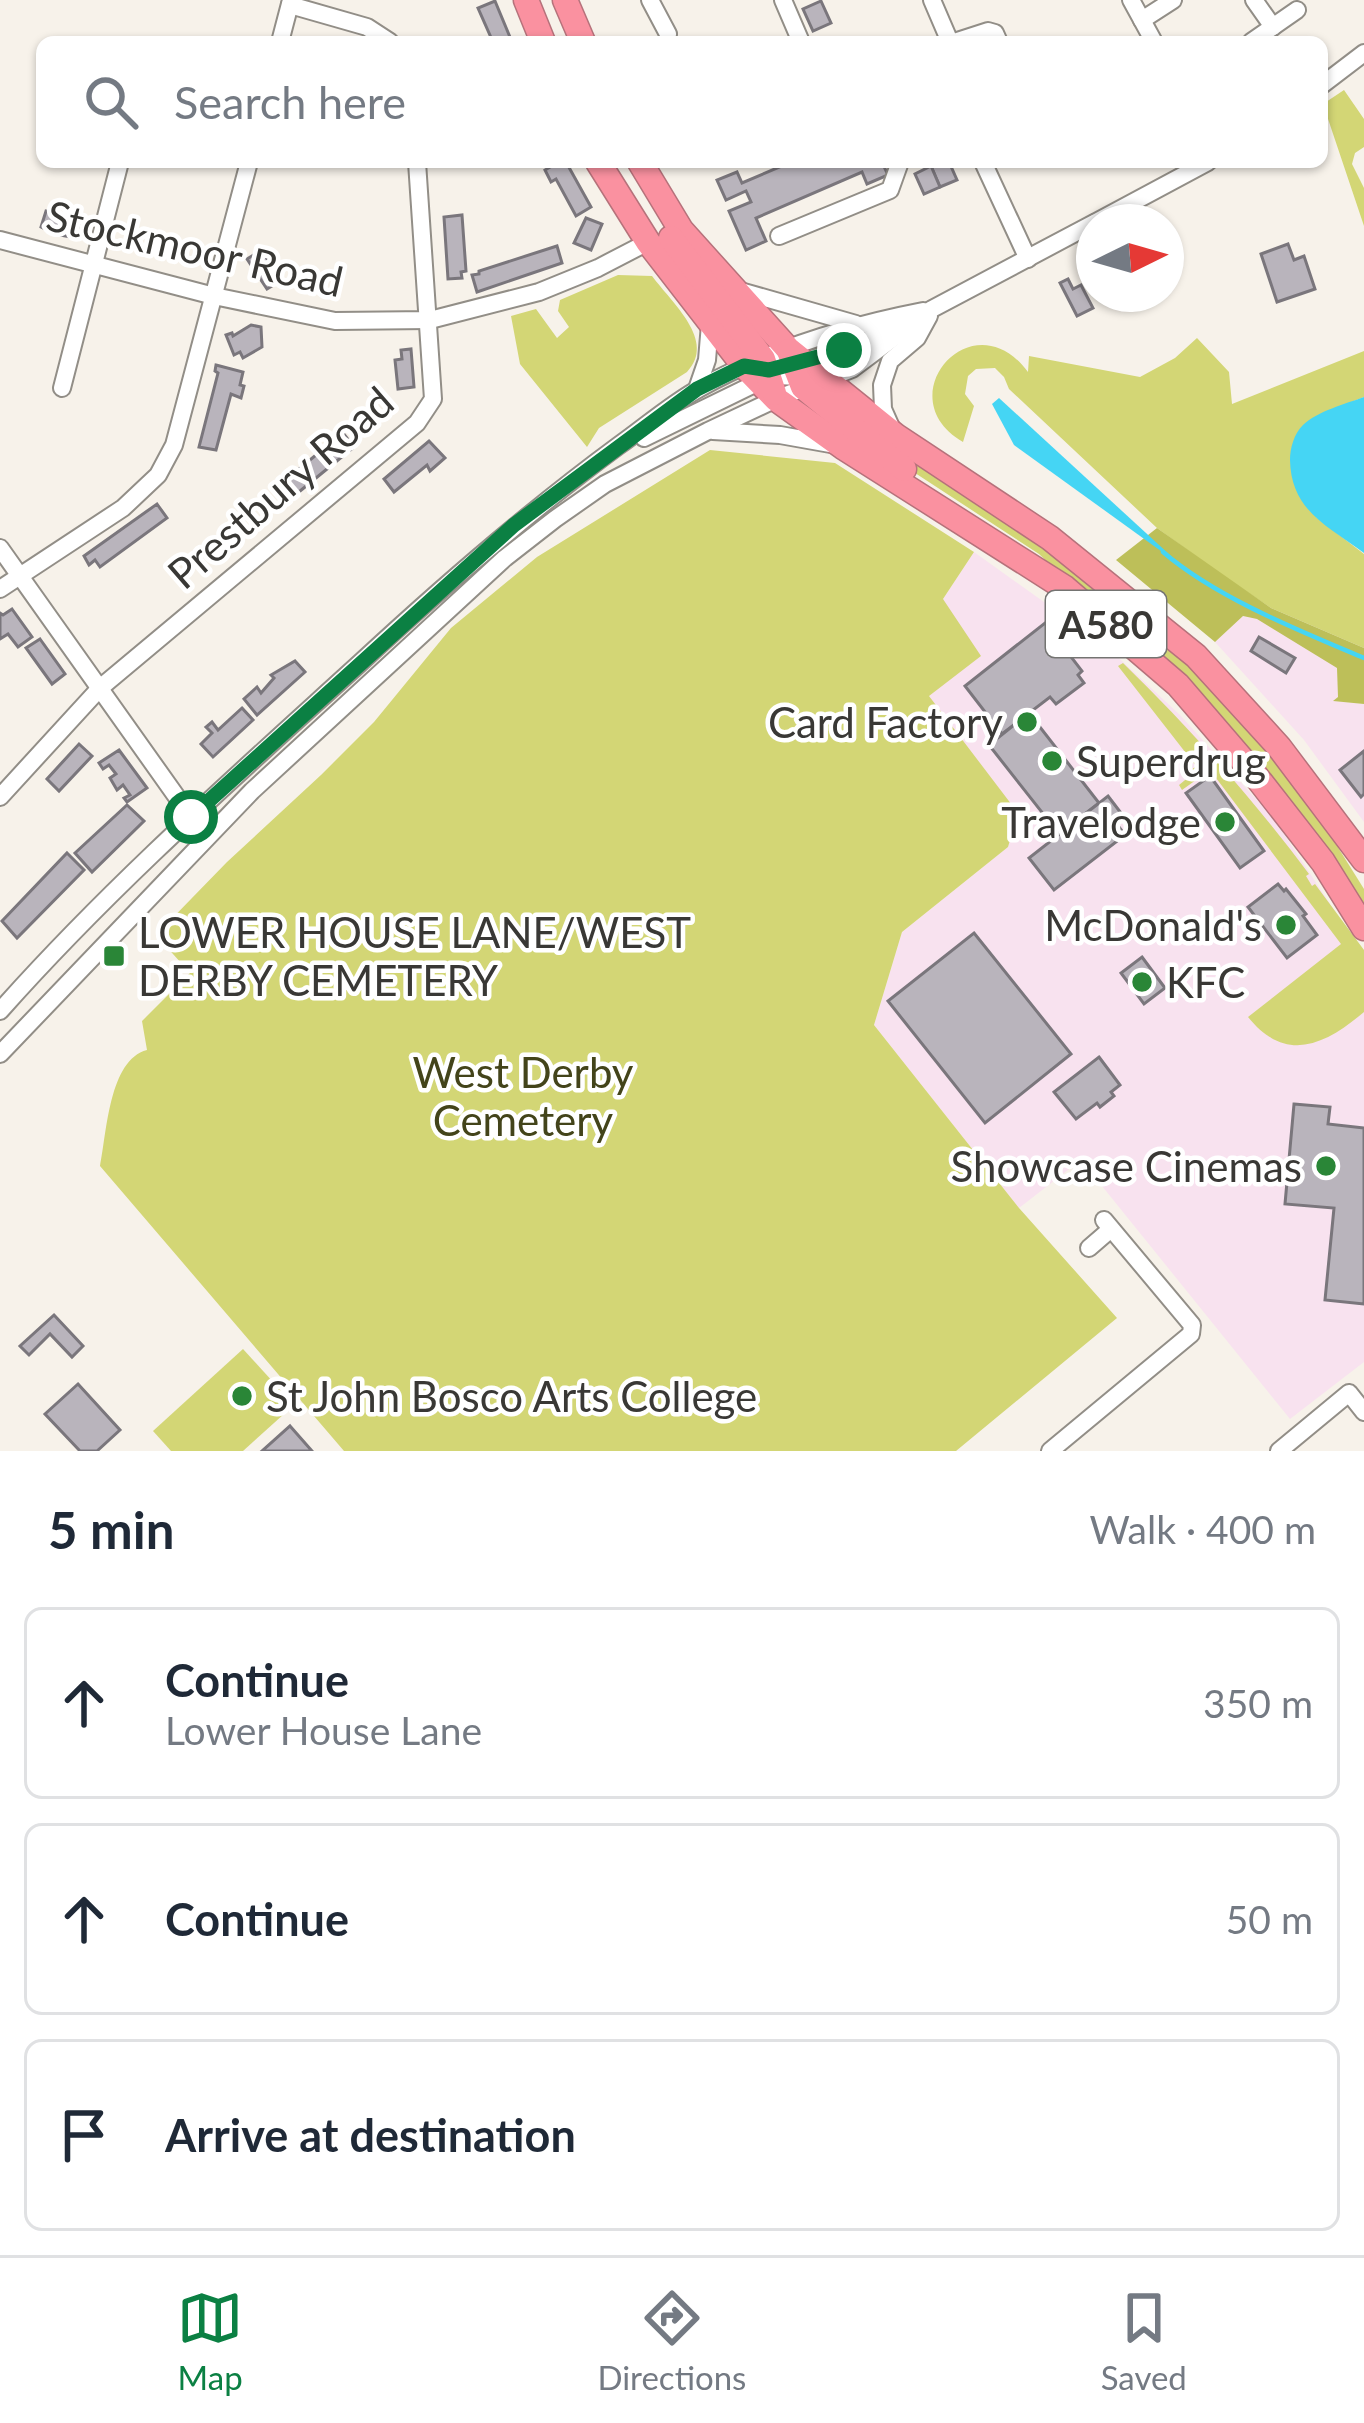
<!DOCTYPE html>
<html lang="en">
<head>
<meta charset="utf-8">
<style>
  :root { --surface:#fff; --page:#f6f6f7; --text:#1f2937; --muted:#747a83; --line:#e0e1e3; --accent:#0b8043 }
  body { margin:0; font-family:Lato,sans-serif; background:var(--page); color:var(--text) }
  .compass { position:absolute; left:1076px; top:204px; width:108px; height:108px; border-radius:50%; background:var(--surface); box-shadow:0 3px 9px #0004; rotate:85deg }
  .stop { position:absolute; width:36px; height:36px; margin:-27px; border:9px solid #0b8043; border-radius:50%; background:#fff }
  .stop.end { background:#0b8043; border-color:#fff; box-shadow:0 3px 12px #0008 }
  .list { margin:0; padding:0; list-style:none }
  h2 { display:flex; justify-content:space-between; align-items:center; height:156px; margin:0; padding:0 48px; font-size:51px }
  h2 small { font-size:39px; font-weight:400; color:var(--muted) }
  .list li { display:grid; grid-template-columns:78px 1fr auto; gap:36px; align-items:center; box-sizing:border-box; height:192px; margin:0 24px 24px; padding:0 24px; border:3px solid var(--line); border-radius:18px }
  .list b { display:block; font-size:45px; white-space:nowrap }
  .list p { margin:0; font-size:39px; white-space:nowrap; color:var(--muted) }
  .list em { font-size:39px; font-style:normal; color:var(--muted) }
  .icon { flex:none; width:66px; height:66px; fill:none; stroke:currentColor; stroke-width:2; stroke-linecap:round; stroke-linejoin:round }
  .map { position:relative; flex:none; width:1364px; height:1451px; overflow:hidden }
  .search { position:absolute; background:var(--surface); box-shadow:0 3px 9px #0004; left:36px; right:36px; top:36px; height:132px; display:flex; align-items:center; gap:30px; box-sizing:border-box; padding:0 42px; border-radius:18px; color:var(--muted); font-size:45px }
  .sheet { height:804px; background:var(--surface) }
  nav { display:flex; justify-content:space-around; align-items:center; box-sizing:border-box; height:168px; border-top:3px solid var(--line); background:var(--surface); font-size:33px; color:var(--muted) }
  nav a { display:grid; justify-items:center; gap:6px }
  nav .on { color:var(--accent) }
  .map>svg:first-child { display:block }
</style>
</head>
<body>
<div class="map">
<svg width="1364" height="1451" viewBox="0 0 1364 1451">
  <rect width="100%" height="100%" fill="#f7f2ea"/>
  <g fill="#f8e2ef">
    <path d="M 974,552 L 1107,647 L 1180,715 L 1274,819 L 1348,931 L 1364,962 L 1364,1362 L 1290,1419 L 1081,1160 L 1019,1208 L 874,1025 L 902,932 L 1008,847 L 929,695 L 943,599 Z"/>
    <path d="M 1243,616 L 1257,619 L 1338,668 L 1338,697 L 1335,701 L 1364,704 L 1364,822 L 1304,740 L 1215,642 Z"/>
  </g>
  <g fill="#d3d675">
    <path d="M 1344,90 L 1364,119 L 1364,147 L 1355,153 L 1352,164 L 1364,188 L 1364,226 L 1323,104 Z"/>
    <path d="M 618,275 L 652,276 C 672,303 717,341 687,372 L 599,428 L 587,447 L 520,364 L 511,316 L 536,309 L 557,338 L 569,327 L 558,311 L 560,300 Z"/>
    <path d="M 1197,338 L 1229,372 L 1232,404 L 1364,351 L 1364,397 L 1326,412 L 1316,517 L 1364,554 L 1364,648 L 1271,608 L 1222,575 L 1157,528 L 1009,389 L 1004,377 L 995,368 L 976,369 L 968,376 L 965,394 L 974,406 L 963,442 C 886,398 972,297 1028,372 L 1029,356 L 1140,377 L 1175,358 Z"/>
    <path d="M 710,450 L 835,463 L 974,552 L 943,599 L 981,656 L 929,696 L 1018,813 L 1008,847 L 902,932 L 874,1025 L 1019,1208 L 1117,1318 L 956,1451 L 344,1451 L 100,1166 C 107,1132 109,1060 147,1050 L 142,1021 L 190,973 L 156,935 L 227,862 L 321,775 L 374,722 L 451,628 L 537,557 Z"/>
    <path d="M 908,455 L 1028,533 L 1196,669 L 1326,818 L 1339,849 L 1364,889 L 1364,906 L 1329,851 L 1255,757 L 1039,554 L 912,471 Z"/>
    <path d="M 1123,663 C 1191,729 1252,798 1309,874 L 1306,876 L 1312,886 L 1315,884 L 1364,950 L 1364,1012 C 1325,1045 1286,1064 1248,1017 L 1341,944 L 1210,770 L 1182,790 L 1179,785 L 1190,776 L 1189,772 L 1196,766 L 1118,666 Z"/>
    <path d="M 243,1349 L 294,1405 L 243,1451 L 171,1451 L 153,1431 Z"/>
  </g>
  <path fill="#bdbf59" d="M 1157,528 L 1271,608 L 1364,648 L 1364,704 L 1333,701 L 1338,697 L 1337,668 L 1257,619 L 1243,616 L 1215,642 L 1116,560 Z"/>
  <g fill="#45d5f4">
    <path d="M 1364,397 L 1364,553 C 1328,526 1291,511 1290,460 C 1290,448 1294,434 1303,425 C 1318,411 1345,404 1364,397 Z"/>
    <path d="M 999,398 L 1183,567 L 1014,445 L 992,404 Z"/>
  </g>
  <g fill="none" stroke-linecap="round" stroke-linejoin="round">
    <path stroke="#45d5f4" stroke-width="4.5" d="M 1163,552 C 1217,598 1298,630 1364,658"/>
  </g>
  <g fill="#b9b4bc" stroke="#7a767c" stroke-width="3">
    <path d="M 495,1 L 512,42 L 493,42 L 478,8 Z"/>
    <path d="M 821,1 L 831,23 L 813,31 L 803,9 Z"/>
    <path d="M 559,162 L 566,162 L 591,207 L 576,216 L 556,179 L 551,182 L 545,170 Z"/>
    <path d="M 791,162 L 882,162 L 888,175 L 867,184 L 862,172 L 756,218 L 766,241 L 746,250 L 729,211 L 751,202 L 746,191 L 726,200 L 717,180 L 737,172 L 742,183 Z"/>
    <path d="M 941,162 L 949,162 L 957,180 L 940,187 L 931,166 Z"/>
    <path d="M 931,166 L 940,187 L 924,194 L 915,174 Z"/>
    <path d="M 46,211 L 73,218 L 71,221 L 79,223 L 76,238 L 55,234 L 41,227 Z"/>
    <path d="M 462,215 L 466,271 L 461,272 L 462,278 L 448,279 L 444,217 Z"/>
    <path d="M 586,218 L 602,224 L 591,250 L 574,243 Z"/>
    <path d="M 1288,244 L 1294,260 L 1304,256 L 1315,289 L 1277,302 L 1261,254 Z"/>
    <path d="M 557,246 L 562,263 L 477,292 L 472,275 L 479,274 L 479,271 Z"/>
    <path d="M 262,250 L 277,275 L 274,277 L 277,283 L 267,289 L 247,259 Z"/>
    <path d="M 1068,279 L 1073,289 L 1081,285 L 1093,308 L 1077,316 L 1060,283 Z"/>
    <path d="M 251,325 L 261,327 L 262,347 L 243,358 L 240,352 L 234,355 L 226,335 L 232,333 L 233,336 Z"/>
    <path d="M 411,349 L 414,387 L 398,389 L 395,360 L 402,359 L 401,350 Z"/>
    <path d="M 216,365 L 243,372 L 240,385 L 244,386 L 241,398 L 231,394 L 216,450 L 199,447 L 218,373 L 215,371 Z"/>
    <path d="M 343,433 L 354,447 L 289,500 L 278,486 Z"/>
    <path d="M 429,441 L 445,458 L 430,471 L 427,465 L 394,492 L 384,479 Z"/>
    <path d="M 157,504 L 167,518 L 100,567 L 95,560 L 89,565 L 84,556 Z"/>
    <path d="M 12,609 L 32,637 L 18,647 L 8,634 L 0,639 L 0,613 L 3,615 Z"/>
    <path d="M 1045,623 L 1082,671 L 1078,675 L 1084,683 L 1056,704 L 1050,697 L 1002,734 L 965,686 Z"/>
    <path d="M 1259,637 L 1295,658 L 1286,673 L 1251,651 Z"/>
    <path d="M 40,639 L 65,674 L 52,684 L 26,648 Z"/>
    <path d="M 295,661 L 305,672 L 257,715 L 244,699 L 257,687 L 261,693 L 274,678 L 271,675 Z"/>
    <path d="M 242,708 L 253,720 L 213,757 L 201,744 L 212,733 L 206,727 L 212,722 L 218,730 Z"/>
    <path d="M 1029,713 L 1099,803 L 1059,834 L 989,745 Z"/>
    <path d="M 79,744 L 92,756 L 59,791 L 47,779 Z"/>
    <path d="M 119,750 L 147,788 L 127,802 L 124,798 L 130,795 L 123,785 L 117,790 L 110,778 L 116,774 L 109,765 L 103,769 L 99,763 Z"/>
    <path d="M 1364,751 L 1364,794 L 1361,797 L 1340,770 Z"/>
    <path d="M 1210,776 L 1264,851 L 1240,868 L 1186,793 Z"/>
    <path d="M 1108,796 L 1121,813 L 1113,819 L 1125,835 L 1054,890 L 1029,858 Z"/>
    <path d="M 127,805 L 144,821 L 92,872 L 75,853 Z"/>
    <path d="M 67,853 L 84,870 L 17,938 L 2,921 Z"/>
    <path d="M 1278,884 L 1284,891 L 1286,889 L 1306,914 L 1303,916 L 1317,935 L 1287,958 L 1248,907 Z"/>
    <path d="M 974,933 L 1071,1054 L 985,1123 L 888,1001 Z"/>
    <path d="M 1142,957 L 1165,988 L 1144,1004 L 1121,973 Z"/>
    <path d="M 1099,1057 L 1120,1085 L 1111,1092 L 1114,1096 L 1100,1107 L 1097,1103 L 1076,1119 L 1054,1092 Z"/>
    <path d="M 1294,1104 L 1330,1107 L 1328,1124 L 1364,1128 L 1364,1304 L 1325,1300 L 1334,1208 L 1285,1204 Z"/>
    <path d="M 54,1315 L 83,1346 L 72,1357 L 50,1334 L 29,1355 L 20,1346 Z"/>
    <path d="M 78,1384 L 120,1430 L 97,1451 L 80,1451 L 45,1414 Z"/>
    <path d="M 290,1426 L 312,1451 L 262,1451 Z"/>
  </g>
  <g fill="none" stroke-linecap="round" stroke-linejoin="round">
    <g stroke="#928e87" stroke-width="20">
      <g id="minor">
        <path d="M 650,0 L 668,34"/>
        <path d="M 783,0 L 801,42"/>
        <path d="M 932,0 L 950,42"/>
        <path d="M 1131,0 L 1154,42"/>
        <path d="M 1254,0 L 1273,27"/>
        <path d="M 290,5 L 367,27 L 390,42"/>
        <path d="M 1142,20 L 1173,0"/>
        <path d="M 280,42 L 291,0"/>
        <path d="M 954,42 L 988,31 L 995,33 L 999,42"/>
        <path d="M 1251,42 L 1297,10"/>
        <path d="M 1322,85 L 1364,53"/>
        <path d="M 983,162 L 1028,259"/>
        <path d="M 1096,222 L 1208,162"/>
        <path d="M 779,236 L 890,190 L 900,162"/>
        <path d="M 0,240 L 214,296 L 335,321 L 430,320 L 539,292 L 598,268 L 648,242"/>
        <path d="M 737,290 L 856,324"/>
        <path d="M 798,363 L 850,348 L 897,326"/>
        <path d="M 62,388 L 120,162"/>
        <path d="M 697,389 L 707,360 L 710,324"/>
        <path d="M 891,427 L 883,409 L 882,385 L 890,361 L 917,338 L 929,316"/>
        <path d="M 713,431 L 780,435 L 836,445"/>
        <path d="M 644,438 L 771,376 L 808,377"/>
        <path d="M 0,548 L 191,817"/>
        <path d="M 0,589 L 123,508 L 158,475 L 174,445 L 249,162"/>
        <path d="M 0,797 L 100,688 L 417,423 L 433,399 L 417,162"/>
        <path d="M 0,1011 C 111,886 237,775 360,663 C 443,586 527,513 618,446 C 645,427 671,404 700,388 C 769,350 846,326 923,311"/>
        <path d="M 0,1054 L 252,791 L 505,558 L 555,519 L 605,484 L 708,431 L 776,399 L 852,369 L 932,309 L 1094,223"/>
        <path d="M 1089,1248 L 1111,1229"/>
        <path d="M 1050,1451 L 1191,1334 L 1192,1325 L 1104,1220"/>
        <path d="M 1279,1451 L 1349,1393 L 1364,1412"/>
      </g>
    </g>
    <g stroke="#b6727b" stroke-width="27">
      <g id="highway">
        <path d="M 526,0 L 543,42"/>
        <path d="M 565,0 L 583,42"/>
        <path d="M 598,162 L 648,242 L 744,366 L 776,399 L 843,447 L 1065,588 L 1178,685 L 1252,771 L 1323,862 L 1364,928"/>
        <path d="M 640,162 L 681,230 L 788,349 L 896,436 L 1050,538 L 1196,656 L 1279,747 L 1364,860"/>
        <path d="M 671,238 L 763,359 L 774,393"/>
        <path d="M 789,351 L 803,387 L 904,469"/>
      </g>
    </g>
    <use href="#minor" stroke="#fff" stroke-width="16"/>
    <use href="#highway" stroke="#fa91a0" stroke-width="24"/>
  </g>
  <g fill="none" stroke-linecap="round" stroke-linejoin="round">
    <path stroke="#0b8043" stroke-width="15" d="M 191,817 L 514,525 L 697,389 L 744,366 L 769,370 L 844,350"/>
  </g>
  <g fill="#2a8637" stroke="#fff" stroke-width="4.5">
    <circle cx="1027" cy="722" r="12"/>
    <circle cx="1052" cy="761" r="12"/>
    <circle cx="1225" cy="822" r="12"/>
    <circle cx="1286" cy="925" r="12"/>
    <rect x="102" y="944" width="24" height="24" rx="6"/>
    <circle cx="1142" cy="982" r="12"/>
    <circle cx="1326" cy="1166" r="12"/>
    <circle cx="242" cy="1396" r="12"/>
  </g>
  <g text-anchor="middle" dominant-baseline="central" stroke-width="9" stroke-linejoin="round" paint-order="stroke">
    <rect fill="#fff" stroke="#747472" stroke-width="3" x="1046" y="591" width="120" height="66" rx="9"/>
    <g font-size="39" font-weight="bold" fill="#393835">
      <text x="1106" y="624">A580</text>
    </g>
    <g font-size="42" fill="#393835" stroke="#fff">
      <text transform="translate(195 248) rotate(13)">Stockmoor Road</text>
      <text transform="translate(280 487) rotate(-41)">Prestbury Road</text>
    </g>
    <g font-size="42" fill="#393835" stroke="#fff" text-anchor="end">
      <text x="1003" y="722">Card Factory</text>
      <text x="1076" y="761" text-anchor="start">Superdrug</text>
      <text x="1201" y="822">Travelodge</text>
      <text x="1262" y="925">McDonald's</text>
      <text x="138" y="932" text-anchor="start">LOWER HOUSE LANE/WEST<tspan x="138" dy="48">DERBY CEMETERY</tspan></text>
      <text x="1166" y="982" text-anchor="start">KFC</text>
      <text x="1302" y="1166">Showcase Cinemas</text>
      <text x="266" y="1396" text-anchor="start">St John Bosco Arts College</text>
    </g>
    <g font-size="42" fill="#43441a" stroke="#fff">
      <text x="523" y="1072">West Derby<tspan x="523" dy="48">Cemetery</tspan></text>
    </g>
  </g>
</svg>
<svg class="compass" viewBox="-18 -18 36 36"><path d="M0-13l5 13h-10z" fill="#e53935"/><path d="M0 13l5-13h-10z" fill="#747a83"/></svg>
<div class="stop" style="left:191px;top:817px"></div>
<div class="stop end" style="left:844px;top:350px"></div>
<div class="search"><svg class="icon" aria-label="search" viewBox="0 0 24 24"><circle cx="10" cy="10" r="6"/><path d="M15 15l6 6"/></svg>Search here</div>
</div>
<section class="sheet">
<h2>5 min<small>Walk · 400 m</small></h2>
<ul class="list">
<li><svg class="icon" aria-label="ahead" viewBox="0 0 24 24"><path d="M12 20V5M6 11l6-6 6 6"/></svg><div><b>Continue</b><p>Lower House Lane</p></div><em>350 m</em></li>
<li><svg class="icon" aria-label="ahead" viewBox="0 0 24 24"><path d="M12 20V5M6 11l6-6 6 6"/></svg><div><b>Continue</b></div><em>50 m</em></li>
<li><svg class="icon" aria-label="arrive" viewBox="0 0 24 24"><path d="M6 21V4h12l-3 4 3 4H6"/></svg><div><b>Arrive at destination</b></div></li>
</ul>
</section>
<nav>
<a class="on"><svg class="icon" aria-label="map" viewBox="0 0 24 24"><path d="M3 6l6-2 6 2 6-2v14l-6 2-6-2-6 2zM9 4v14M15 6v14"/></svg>Map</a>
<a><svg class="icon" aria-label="directions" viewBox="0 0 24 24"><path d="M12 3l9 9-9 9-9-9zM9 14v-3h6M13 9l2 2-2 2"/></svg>Directions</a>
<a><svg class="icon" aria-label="saved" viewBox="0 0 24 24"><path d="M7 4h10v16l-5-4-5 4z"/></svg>Saved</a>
</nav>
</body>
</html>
